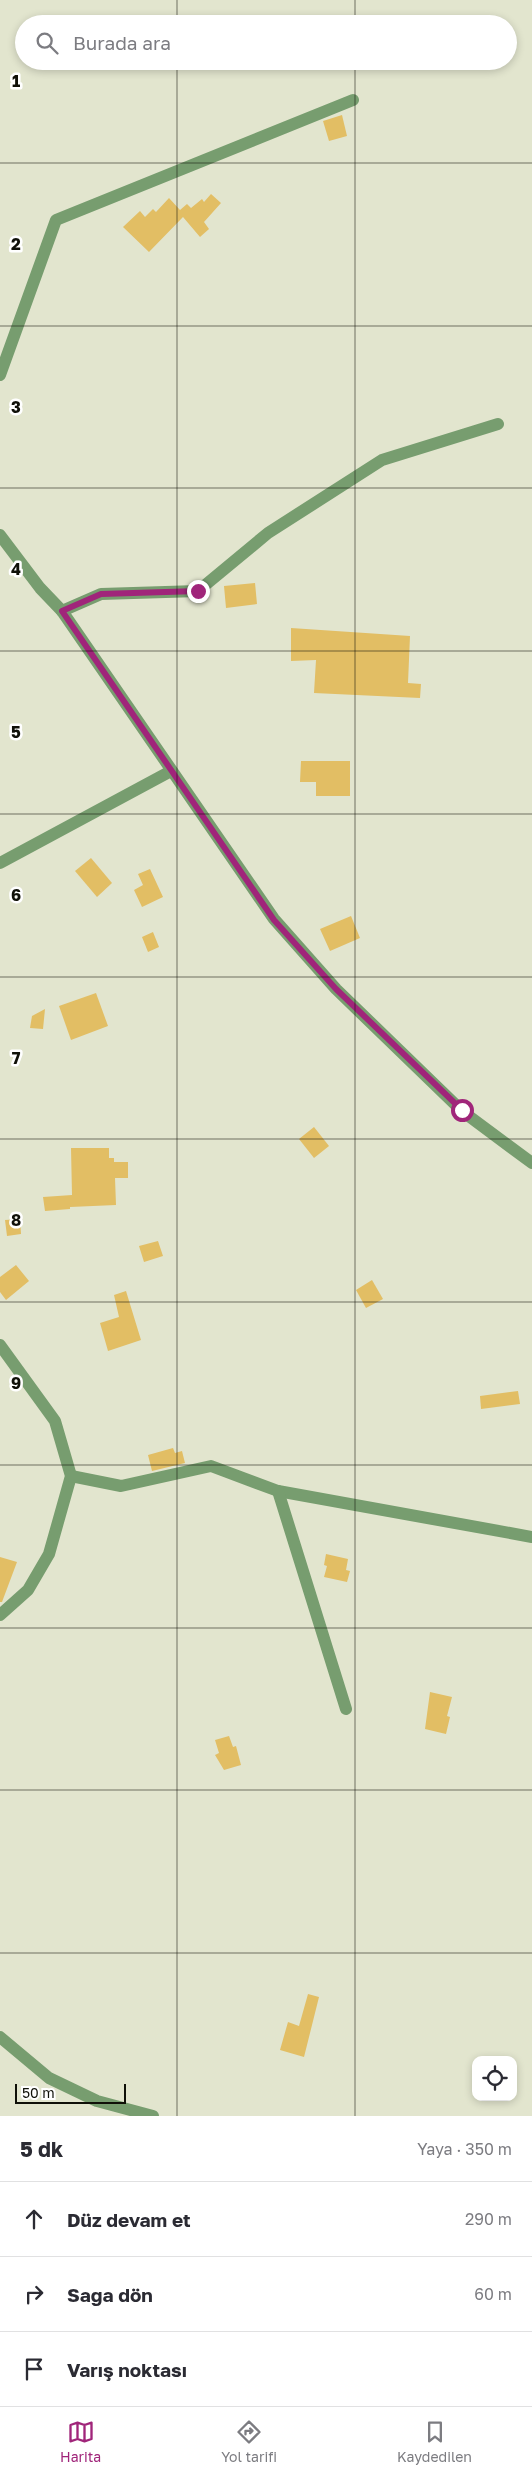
<!DOCTYPE html>
<html lang="tr">
<head>
<meta charset="utf-8">
<style>
  :root { --surface:#fff; --page:#f7f7f7; --text:#2b2b33; --muted:#7c7c81; --line:#e1e1e2; --accent:#a0257a }
  body { margin:0; font-family:"Golos Text",sans-serif; background:var(--page); color:var(--text) }
  .controls { position:absolute; right:15px; bottom:15px; display:grid; overflow:hidden; border-radius:10px; box-shadow:0 2px 8px #0003 }
  .controls button { width:45px; height:45px; display:grid; place-items:center; padding:0; border:0; border-bottom:1px solid var(--line); background:var(--surface); color:var(--text); font:25px sans-serif }
  .scale { position:absolute; left:15px; bottom:12px; width:111px; box-sizing:border-box; padding-left:5px; border:2px solid #0f1008; border-top:0; font-size:14px; line-height:18px; white-space:nowrap; color:#0f1008; -webkit-text-stroke:4px #fff; paint-order:stroke }
  .stop { position:absolute; width:15px; height:15px; margin:-11px; border:4px solid #a0257a; border-radius:50%; background:#fff }
  .stop.end { background:#a0257a; border-color:#fff; box-shadow:0 1px 5px #0008 }
  .list { margin:0; padding:0; list-style:none }
  h2 { display:flex; justify-content:space-between; align-items:center; height:65px; margin:0; padding:0 20px; font-size:21px }
  h2 small { font-size:16px; font-weight:400; color:var(--muted) }
  .list li { display:grid; grid-template-columns:32px 1fr auto; gap:15px; align-items:center; box-sizing:border-box; height:75px; padding:0 20px; border-top:1px solid var(--line) }
  .list b { display:block; font-size:19px; white-space:nowrap }
  .list em { font-size:16px; font-style:normal; color:var(--muted) }
  .icon { flex:none; width:28px; height:28px; fill:none; stroke:currentColor; stroke-width:2; stroke-linecap:round; stroke-linejoin:round }
  .map { position:relative; flex:none; width:532px; height:2116px; overflow:hidden }
  .search { position:absolute; background:var(--surface); box-shadow:0 2px 8px #0003; left:15px; right:15px; top:15px; height:55px; display:flex; align-items:center; gap:12px; box-sizing:border-box; padding:0 18px; border-radius:28px; color:var(--muted); font-size:19px }
  .sheet { height:290px; background:var(--surface) }
  nav { display:flex; justify-content:space-around; align-items:center; box-sizing:border-box; height:70px; border-top:1px solid var(--line); background:var(--surface); font-size:14px; color:var(--muted) }
  nav a { display:grid; justify-items:center; gap:2px }
  nav .on { color:var(--accent) }
  .map>svg:first-child { display:block }
</style>
</head>
<body>
<div class="map">
<svg width="532" height="2116" viewBox="0 0 532 2116">
  <rect width="100%" height="100%" fill="#e2e5ce"/>
  <g fill="#e2be64">
    <path d="M 342,115 L 347,136 L 329,141 L 323,121 Z"/>
    <path d="M 211,194 L 221,203 L 204,222 L 209,229 L 200,237 L 183,217 L 149,252 L 123,227 L 140,211 L 145,217 L 153,209 L 156,212 L 169,198 L 180,210 L 187,204 L 191,208 L 202,199 L 204,202 Z"/>
    <path d="M 255,583 L 257,604 L 226,608 L 224,586 Z"/>
    <path d="M 291,628 L 410,636 L 408,683 L 421,684 L 420,698 L 314,693 L 316,660 L 291,661 Z"/>
    <path d="M 301,761 L 350,761 L 350,796 L 316,796 L 316,782 L 300,782 Z"/>
    <path d="M 91,858 L 112,883 L 97,897 L 75,871 Z"/>
    <path d="M 150,869 L 163,897 L 142,907 L 134,890 L 143,885 L 138,874 Z"/>
    <path d="M 351,916 L 360,938 L 330,951 L 320,929 Z"/>
    <path d="M 153,932 L 159,947 L 148,952 L 142,937 Z"/>
    <path d="M 96,993 L 108,1026 L 71,1040 L 59,1006 Z"/>
    <path d="M 45,1009 L 43,1029 L 30,1028 L 32,1016 Z"/>
    <path d="M 314,1127 L 329,1146 L 314,1158 L 299,1139 Z"/>
    <path d="M 71,1148 L 109,1148 L 109,1158 L 114,1158 L 114,1162 L 128,1162 L 128,1178 L 115,1178 L 116,1205 L 70,1207 L 70,1209 L 45,1211 L 43,1197 L 72,1195 Z"/>
    <path d="M 20,1219 L 21,1234 L 7,1236 L 5,1220 Z"/>
    <path d="M 158,1241 L 163,1256 L 144,1262 L 139,1246 Z"/>
    <path d="M 16,1265 L 29,1281 L 6,1300 L 0,1292 L 0,1277 Z"/>
    <path d="M 372,1280 L 383,1299 L 366,1308 L 356,1290 Z"/>
    <path d="M 126,1291 L 141,1340 L 108,1351 L 100,1323 L 119,1317 L 114,1295 Z"/>
    <path d="M 518,1391 L 520,1404 L 481,1409 L 480,1396 Z"/>
    <path d="M 173,1448 L 175,1453 L 182,1451 L 185,1463 L 152,1471 L 148,1455 Z"/>
    <path d="M 326,1554 L 348,1559 L 346,1570 L 350,1571 L 347,1582 L 324,1577 L 327,1566 L 324,1565 Z"/>
    <path d="M 0,1557 L 17,1562 L 2,1602 L 0,1602 Z"/>
    <path d="M 430,1692 L 452,1697 L 447,1716 L 450,1717 L 446,1734 L 425,1729 Z"/>
    <path d="M 229,1736 L 233,1747 L 236,1746 L 241,1765 L 224,1770 L 215,1755 L 219,1753 L 215,1740 Z"/>
    <path d="M 308,1994 L 319,1997 L 304,2057 L 280,2050 L 288,2022 L 299,2026 Z"/>
  </g>
  <g fill="none" stroke-linecap="round" stroke-linejoin="round">
    <g stroke="#779d6f" stroke-width="12">
      <path d="M 0,375 L 56,220 L 353,100"/>
      <path d="M 0,535 L 40,588 L 62,611 L 274,919 L 336,989 L 462,1111 L 532,1163"/>
      <path d="M 62,611 L 101,594 L 198,591 L 268,533 L 382,460 L 498,424"/>
      <path d="M 0,863 L 171,771"/>
      <path d="M 0,1345 L 55,1421 L 71,1476 L 49,1554 L 28,1590 L 0,1615"/>
      <path d="M 71,1476 L 121,1486 L 211,1466 L 278,1491 L 532,1537"/>
      <path d="M 278,1491 L 346,1709"/>
      <path d="M 0,2037 L 49,2078 L 97,2101 L 153,2116"/>
    </g>
  </g>
  <g fill="none" stroke-linecap="round" stroke-linejoin="round">
    <path stroke="#a0257a" stroke-width="6" d="M 198,591 L 101,594 L 62,611 L 274,920 L 336,989 L 462,1110"/>
  </g>
  <path fill="none" stroke="#0f1008" stroke-width="1" stroke-opacity="0.55" d="M 177,0 L 177,24M 355,0 L 355,24M 177,61 L 177,2116M 355,61 L 355,2116M 0,163 L 532,163M 0,326 L 532,326M 0,488 L 532,488M 0,651 L 532,651M 0,814 L 532,814M 0,977 L 532,977M 0,1139 L 532,1139M 0,1302 L 532,1302M 0,1465 L 532,1465M 0,1628 L 532,1628M 0,1790 L 532,1790M 0,1953 L 532,1953"/>
  <g font-size="16" text-anchor="middle" font-weight="bold" fill="#0f1008" stroke="#fff" stroke-width="5" stroke-linejoin="round" paint-order="stroke">
    <text x="16" y="87">1</text>
    <text x="16" y="250">2</text>
    <text x="16" y="413">3</text>
    <text x="16" y="575">4</text>
    <text x="16" y="738">5</text>
    <text x="16" y="901">6</text>
    <text x="16" y="1064">7</text>
    <text x="16" y="1226">8</text>
    <text x="16" y="1389">9</text>
  </g>
</svg>
<div class="controls">
<button><svg class="icon" aria-label="locate" viewBox="0 0 24 24"><circle cx="12" cy="12" r="6"/><path d="M12 2v4M12 18v4M2 12h4M18 12h4"/></svg></button>
</div>
<div class="scale">50 m</div>
<div class="stop" style="left:462px;top:1110px"></div>
<div class="stop end" style="left:198px;top:591px"></div>
<div class="search"><svg class="icon" aria-label="search" viewBox="0 0 24 24"><circle cx="10" cy="10" r="6"/><path d="M15 15l6 6"/></svg>Burada ara</div>
</div>
<section class="sheet">
<h2>5 dk<small>Yaya · 350 m</small></h2>
<ul class="list">
<li><svg class="icon" aria-label="ahead" viewBox="0 0 24 24"><path d="M12 20V5M6 11l6-6 6 6"/></svg><div><b>Düz devam et</b></div><em>290 m</em></li>
<li><svg class="icon" aria-label="right" viewBox="0 0 24 24"><path d="M7 20v-9h11M14 6l5 5-5 5"/></svg><div><b>Sağa dön</b></div><em>60 m</em></li>
<li><svg class="icon" aria-label="arrive" viewBox="0 0 24 24"><path d="M6 21V4h12l-3 4 3 4H6"/></svg><div><b>Varış noktası</b></div></li>
</ul>
</section>
<nav>
<a class="on"><svg class="icon" aria-label="map" viewBox="0 0 24 24"><path d="M3 6l6-2 6 2 6-2v14l-6 2-6-2-6 2zM9 4v14M15 6v14"/></svg>Harita</a>
<a><svg class="icon" aria-label="directions" viewBox="0 0 24 24"><path d="M12 3l9 9-9 9-9-9zM9 14v-3h6M13 9l2 2-2 2"/></svg>Yol tarifi</a>
<a><svg class="icon" aria-label="saved" viewBox="0 0 24 24"><path d="M7 4h10v16l-5-4-5 4z"/></svg>Kaydedilen</a>
</nav>
</body>
</html>
